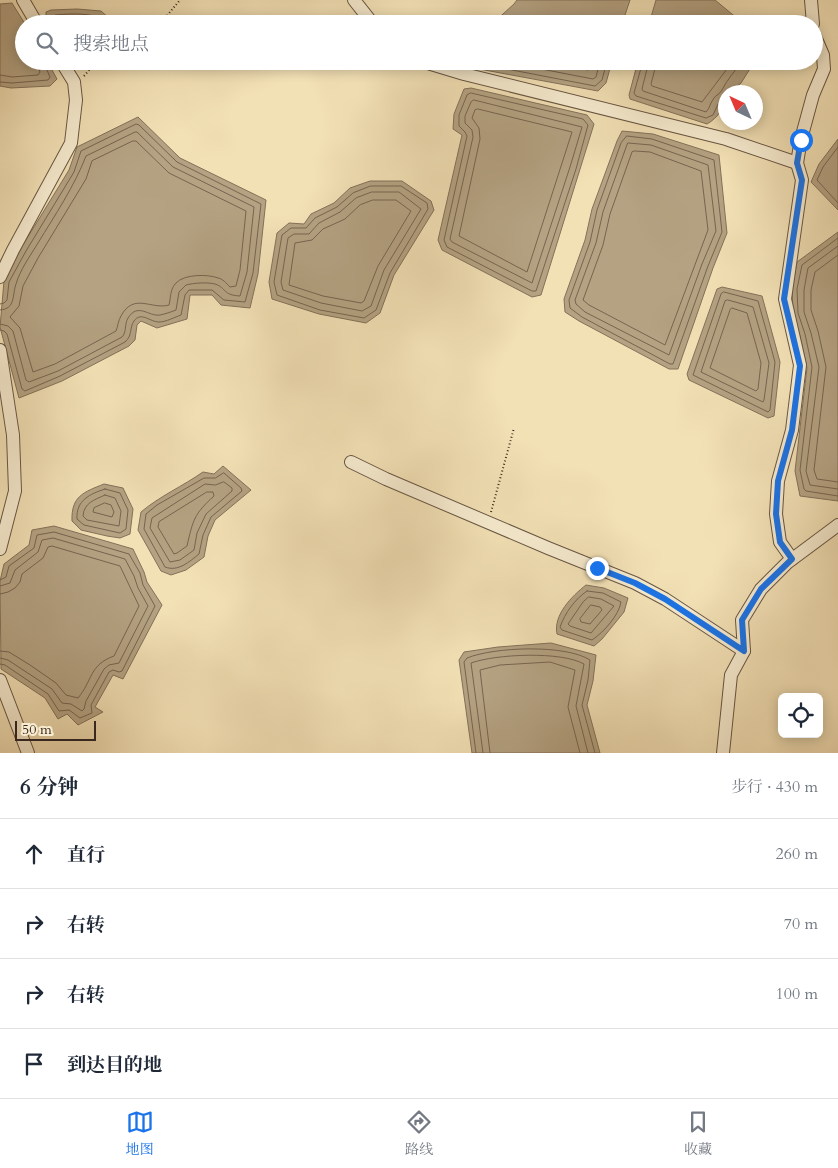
<!DOCTYPE html>
<html lang="zh">
<head>
<meta charset="utf-8">
<style>
  :root { --surface:#fff; --page:#f6f6f7; --text:#1f2937; --muted:#747a83; --line:#e0e1e3; --accent:#1a73e8 }
  body { margin:0; font-family:Cardo,"Noto Serif SC",serif; background:var(--page); color:var(--text) }
  .controls { position:absolute; right:15px; bottom:15px; display:grid; overflow:hidden; border-radius:8px; box-shadow:0 2px 12px #0003 }
  .controls button { width:45px; height:45px; display:grid; place-items:center; padding:0; border:0; border-bottom:1px solid var(--line); background:var(--surface); color:var(--text); font:25px sans-serif }
  .compass { position:absolute; left:718px; top:85px; width:45px; height:45px; border-radius:50%; background:var(--surface); box-shadow:0 2px 12px #0003; rotate:316deg }
  .scale { position:absolute; left:15px; bottom:12px; width:81px; box-sizing:border-box; padding-left:5px; border:2px solid #3a271d; border-top:0; font-size:14px; line-height:18px; white-space:nowrap; color:#3a271d; -webkit-text-stroke:4px #f7ecd0; paint-order:stroke }
  .stop { position:absolute; width:15px; height:15px; margin:-11px; border:4px solid #1a73e8; border-radius:50%; background:#fff }
  .stop.end { background:#1a73e8; border-color:#fff; box-shadow:0 1px 5px #0008 }
  .list { margin:0; padding:0; list-style:none }
  h2 { display:flex; justify-content:space-between; align-items:center; height:65px; margin:0; padding:0 20px; font-size:21px }
  h2 small { font-size:16px; font-weight:400; color:var(--muted) }
  .list li { display:grid; grid-template-columns:32px 1fr auto; gap:15px; align-items:center; box-sizing:border-box; height:70px; padding:0 20px; border-top:1px solid var(--line) }
  .list b { display:block; font-size:19px; white-space:nowrap }
  .list em { font-size:16px; font-style:normal; color:var(--muted) }
  .icon { flex:none; width:28px; height:28px; fill:none; stroke:currentColor; stroke-width:2; stroke-linecap:round; stroke-linejoin:round }
  .map { position:relative; flex:none; width:838px; height:753px; overflow:hidden }
  .search { position:absolute; background:var(--surface); box-shadow:0 2px 12px #0003; left:15px; right:15px; top:15px; height:55px; display:flex; align-items:center; gap:12px; box-sizing:border-box; padding:0 18px; border-radius:28px; color:var(--muted); font-size:19px }
  .sheet { height:345px; background:var(--surface) }
  nav { display:flex; justify-content:space-around; align-items:center; box-sizing:border-box; height:70px; border-top:1px solid var(--line); background:var(--surface); font-size:14px; color:var(--muted) }
  nav a { display:grid; justify-items:center; gap:2px }
  nav .on { color:var(--accent) }
  .map>svg:first-child { display:block }
</style>
</head>
<body>
<div class="map">
<svg width="838" height="753" viewBox="0 0 838 753">
  <rect width="100%" height="100%" fill="#f3e1b6"/>
  <filter id="stains"><feTurbulence type="fractalNoise" baseFrequency=".004" numOctaves="4"/><feColorMatrix values="0 0 0 0 .2 0 0 0 0 .09 0 0 0 0 .02 0 0 0 .5 -.17"/></filter>
  <radialGradient id="worn" r=".72"><stop offset=".6" stop-color="#630" stop-opacity="0"/><stop offset="1" stop-color="#630" stop-opacity=".3"/></radialGradient>
  <g fill="#b4a282" stroke="#83715a">
    <path d="M 517,0 L 630,0 L 622,24 L 492,24 L 514,4 Z"/>
    <path d="M 656,0 L 715,0 L 744,24 L 649,24 Z"/>
    <path d="M 12,3 L 25,24 L 24,61 L 47,61 L 57,79 L 50,86 L 11,88 L 0,86 L 0,4 Z"/>
    <path d="M 77,9 L 101,11 L 110,19 L 110,24 L 51,24 L 46,16 L 46,12 L 51,10 Z"/>
    <path d="M 465,61 L 612,61 L 606,83 L 598,91 L 479,69 Z"/>
    <path d="M 638,61 L 755,61 L 741,83 L 731,92 L 726,92 C 726,106 718,118 707,124 L 630,99 L 629,95 Z"/>
    <path d="M 471,88 L 587,115 L 594,124 L 541,295 L 532,297 L 442,250 L 438,240 L 462,135 L 453,129 L 454,114 L 464,89 Z"/>
    <path d="M 138,117 L 180,158 L 266,200 L 258,274 L 250,308 L 221,305 L 212,295 L 190,295 L 187,319 L 157,328 L 141,321 L 137,325 L 135,340 L 129,346 L 62,381 L 19,398 L 0,327 L 4,281 L 21,248 L 69,170 L 77,147 Z"/>
    <path d="M 622,131 L 653,134 L 719,155 L 727,233 L 713,268 L 678,369 L 669,369 L 579,321 L 565,312 L 564,299 L 585,240 L 592,209 L 617,141 Z"/>
    <path d="M 838,139 L 838,210 L 811,182 L 819,164 Z"/>
    <path d="M 370,181 L 402,181 L 431,201 L 434,210 L 394,275 L 380,313 L 366,323 L 319,314 L 272,299 L 269,282 L 277,233 L 289,223 L 304,224 L 311,214 L 334,203 L 350,188 Z"/>
    <path d="M 838,232 L 838,501 L 800,496 L 795,471 L 807,368 L 800,336 L 793,314 L 792,289 L 797,262 Z"/>
    <path d="M 722,287 L 762,296 L 780,362 L 774,416 L 768,418 L 689,380 L 687,374 L 717,289 Z"/>
    <path d="M 223,466 L 251,490 L 215,520 L 208,536 L 204,557 L 186,570 L 171,575 L 161,571 L 138,530 L 141,512 C 160,496 183,486 203,472 L 214,474 Z"/>
    <path d="M 104,484 L 123,488 L 133,509 L 130,534 L 120,538 L 107,536 L 81,530 L 72,521 C 71,496 84,492 104,484 Z"/>
    <path d="M 54,526 L 133,549 L 144,572 L 147,582 L 162,605 L 123,679 L 113,675 L 95,707 L 103,712 L 78,725 L 67,714 L 58,719 L 45,698 L 1,669 L 0,581 L 4,564 L 29,545 L 32,530 Z"/>
    <path d="M 586,585 L 604,588 L 628,598 L 624,612 L 602,639 L 594,646 L 557,634 C 553,615 572,596 586,585 Z"/>
    <path d="M 551,643 L 596,655 L 593,681 L 587,705 L 600,753 L 472,753 L 459,660 L 464,652 L 498,647 Z"/>
  </g>
  <g fill="none" stroke-linecap="round" stroke-linejoin="round">
    <g stroke="#776450" stroke-width="1">
      <path d="M 55,24 L 53,17 L 55,15 C 67,14 101,11 105,24"/>
      <path d="M 476,61 L 481,64 L 595,86 L 602,80 L 607,61"/>
      <path d="M 500,61 L 593,79 L 596,77 L 600,61"/>
      <path d="M 540,61 L 588,70 L 590,69 L 593,61"/>
      <path d="M 643,61 L 634,93 L 636,96 L 706,118 L 713,115 L 720,100 L 726,99"/>
      <path d="M 649,61 L 642,89 L 643,91 L 706,112 C 710,108 710,103 714,98 C 716,95 720,94 722,90 C 727,80 735,71 742,61"/>
      <path d="M 657,61 L 651,84 L 652,86 L 702,102 L 733,61"/>
      <path d="M 0,75 L 12,77 L 38,75 L 40,72 L 36,61"/>
      <path d="M 0,82 L 12,83 L 48,80 L 50,77 L 43,61"/>
      <path d="M 471,93 L 583,119 L 588,125 L 576,169 L 536,291 L 532,291 L 447,247 L 444,240 L 467,136 L 465,132 L 459,126 L 459,115 L 467,95 Z"/>
      <path d="M 474,100 L 582,127 L 570,167 L 532,283 L 452,242 L 450,239 L 473,137 L 472,130 L 465,123 L 465,116 L 471,102 Z"/>
      <path d="M 478,109 L 572,132 L 527,272 L 459,236 L 480,139 L 479,128 L 472,118 L 475,110 Z"/>
      <path d="M 627,136 L 652,139 L 714,160 L 722,232 L 708,266 L 673,364 L 670,364 L 582,317 L 570,308 L 569,300 L 590,242 L 597,210 L 621,143 Z"/>
      <path d="M 133,141 L 136,141 L 169,173 L 246,211 L 240,270 L 236,286 L 230,287 C 226,283 223,279 218,278 C 208,274 184,274 176,283 C 170,289 171,297 169,305 C 151,310 134,292 121,316 C 118,321 118,326 116,331 L 55,364 L 33,372 L 20,328 L 10,317 L 19,306 L 23,286 L 38,258 L 86,179 L 92,161 Z"/>
      <path d="M 628,143 L 651,145 L 708,165 L 716,231 L 702,264 L 669,355 L 585,312 L 576,304 L 575,300 L 596,243 L 603,212 Z"/>
      <path d="M 838,147 L 823,167 L 817,180 L 838,203"/>
      <path d="M 635,151 L 650,152 L 701,171 L 708,230 L 665,345 L 589,305 L 583,300 L 603,245 L 610,214 L 632,152 Z"/>
      <path d="M 371,186 L 401,186 L 427,203 L 428,209 L 390,273 L 376,310 L 364,318 L 320,310 L 277,295 L 274,282 L 282,235 L 291,228 L 306,228 L 315,218 L 337,207 L 353,193 Z"/>
      <path d="M 372,192 L 399,192 L 421,209 L 384,270 L 371,306 L 362,311 L 321,303 L 283,290 L 281,282 L 288,238 L 294,234 L 309,234 L 319,223 L 340,212 L 356,198 Z"/>
      <path d="M 373,200 L 396,200 L 411,211 L 378,266 L 364,301 L 361,303 L 323,296 L 289,285 L 295,243 L 312,240 L 323,229 L 345,219 L 360,205 Z"/>
      <path d="M 838,238 L 802,265 L 797,289 L 798,313 L 805,334 L 812,367 L 800,470 L 804,489 L 806,491 L 838,496"/>
      <path d="M 838,246 L 808,268 L 804,290 L 804,312 L 811,333 L 819,367 L 806,471 L 810,485 L 838,489"/>
      <path d="M 838,255 L 815,272 L 811,290 L 811,310 L 818,331 L 826,367 L 814,470 L 817,479 L 838,482"/>
      <path d="M 724,292 L 758,301 L 775,362 L 770,410 L 768,412 L 693,375 L 721,294 Z"/>
      <path d="M 728,300 L 753,307 L 769,363 L 764,400 L 763,402 L 701,372 L 725,301 Z"/>
      <path d="M 0,304 L 4,303 L 7,300 L 9,282 L 26,251 L 74,172 L 81,151 L 136,124 L 139,125 L 177,162 L 261,204 L 253,273 L 245,302 L 224,300 L 212,290 L 189,290 L 185,295 L 181,315 C 175,317 166,322 159,322 C 150,322 141,311 134,321 C 129,328 133,335 125,342 L 60,376 L 25,391 L 22,389 L 7,334 L 4,331 L 0,330"/>
      <path d="M 732,308 L 747,313 L 761,363 L 758,389 L 756,391 L 710,368 L 730,310 Z"/>
      <path d="M 0,310 C 16,309 12,295 16,284 C 20,270 30,256 38,243 C 55,215 74,187 86,156 L 135,132 L 137,132 L 173,167 L 254,207 L 247,272 L 240,296 C 222,295 227,288 215,284 C 207,282 193,283 186,285 L 179,292 L 176,310 C 171,312 165,314 160,315 C 149,317 138,302 128,318 C 124,325 127,332 122,337 L 58,371 L 29,382 L 26,380 L 13,331 L 8,326 L 0,324"/>
      <path d="M 224,473 L 241,488 L 242,491 L 211,517 L 203,535 L 199,554 C 189,562 178,572 165,567 L 144,529 L 146,514 L 157,505 L 204,478 L 215,478 Z"/>
      <path d="M 224,482 L 232,488 L 232,491 L 206,514 L 197,533 L 194,550 L 180,560 L 170,562 L 150,528 L 152,518 L 205,484 L 215,485 Z"/>
      <path d="M 105,489 L 120,493 L 128,510 L 126,529 L 120,533 L 84,525 L 77,519 C 76,500 90,494 105,489 Z"/>
      <path d="M 207,492 L 213,492 L 214,496 C 194,514 193,520 187,546 L 177,553 L 174,554 L 158,527 L 159,522 Z"/>
      <path d="M 105,495 L 115,498 L 121,511 L 119,526 L 87,520 L 83,516 C 84,503 94,500 105,495 Z"/>
      <path d="M 105,503 L 111,505 L 114,512 L 112,517 L 93,512 L 94,508 Z"/>
      <path d="M 0,580 L 6,577 L 9,566 L 34,548 L 37,535 L 54,532 L 129,554 L 140,573 L 143,585 L 155,606 L 122,671 L 119,672 L 113,670 L 109,672 L 91,705 L 92,713 L 80,718 L 69,710 L 59,711 L 48,694 L 5,665 L 0,664"/>
      <path d="M 0,586 L 10,583 L 15,570 L 38,552 L 42,540 L 53,538 L 125,559 L 134,576 L 138,588 L 148,606 L 119,663 L 109,665 L 104,669 L 86,701 L 84,709 L 82,711 L 71,704 L 62,703 L 52,689 L 8,660 L 0,658"/>
      <path d="M 587,591 L 603,593 L 621,602 C 619,615 604,632 592,640 L 562,630 L 560,627 C 565,613 575,599 587,591 Z"/>
      <path d="M 0,594 L 8,592 L 15,588 L 20,582 L 22,574 L 43,558 L 48,547 L 52,546 L 120,566 L 139,606 L 114,656 C 89,665 93,680 78,698 L 66,695 L 56,683 L 30,665 L 9,652 L 0,651"/>
      <path d="M 589,597 L 601,599 L 614,606 L 591,633 L 570,626 L 568,624 L 583,602 Z"/>
      <path d="M 591,605 L 600,607 L 602,610 L 590,624 L 581,622 L 580,619 Z"/>
      <path d="M 476,753 L 464,662 L 467,658 C 494,647 565,644 590,660 L 588,680 L 582,705 L 595,753"/>
      <path d="M 483,753 L 471,663 C 496,654 561,651 584,664 L 576,706 L 588,753"/>
      <path d="M 490,753 L 480,670 L 500,665 L 550,662 L 575,670 L 568,707 L 580,753"/>
    </g>
    <g stroke="#685643" stroke-width="14">
      <g id="minor">
        <path d="M 23,0 L 37,24"/>
        <path d="M 354,0 L 373,24"/>
        <path d="M 811,0 L 813,24"/>
        <path d="M 421,61 L 464,74 L 726,139 L 797,163"/>
        <path d="M 0,277 L 13,250 L 71,143 L 76,100 L 74,82 L 61,61"/>
        <path d="M 0,350 L 13,435 L 15,491 L 0,549"/>
        <path d="M 351,462 L 386,479 L 548,548 L 635,583 L 665,599 L 744,651"/>
        <path d="M 792,559 L 780,542 L 776,514 L 778,481 L 792,430 L 800,365 L 785,299 L 802,180 L 797,163 L 801,139 L 813,95 L 824,69 L 823,55 L 814,34"/>
        <path d="M 0,680 L 28,753"/>
        <path d="M 723,753 L 731,675 L 744,651 L 742,620 L 761,589 L 787,563 L 838,525"/>
      </g>
    </g>
    <g stroke="#3a271d" stroke-width="2" stroke-dasharray="1 2.5" stroke-linecap="butt">
      <path d="M 156,24 L 165,18 L 180,0"/>
      <path d="M 84,76 L 97,61"/>
      <path d="M 491,512 L 514,428"/>
    </g>
    <use href="#minor" stroke="#f7ecd0" stroke-width="12"/>
  </g>
  <g fill="none" stroke-linecap="round" stroke-linejoin="round">
    <path stroke="#1a73e8" stroke-width="6" d="M 597,568 L 635,583 L 665,599 L 744,651 L 742,620 L 761,589 L 792,559 L 780,542 L 776,514 L 778,481 L 792,430 L 800,366 L 784,299 L 802,180 L 797,163 L 801,140"/>
  </g>
  <rect width="100%" height="100%" filter="url(#stains)"/>
  <rect width="100%" height="100%" fill="url(#worn)"/>
</svg>
<div class="controls">
<button><svg class="icon" aria-label="locate" viewBox="0 0 24 24"><circle cx="12" cy="12" r="6"/><path d="M12 2v4M12 18v4M2 12h4M18 12h4"/></svg></button>
</div>
<svg class="compass" viewBox="-18 -18 36 36"><path d="M0-13l5 13h-10z" fill="#e53935"/><path d="M0 13l5-13h-10z" fill="#747a83"/></svg>
<div class="scale">50 m</div>
<div class="stop" style="left:801px;top:140px"></div>
<div class="stop end" style="left:597px;top:568px"></div>
<div class="search"><svg class="icon" aria-label="search" viewBox="0 0 24 24"><circle cx="10" cy="10" r="6"/><path d="M15 15l6 6"/></svg>搜索地点</div>
</div>
<section class="sheet">
<h2>6 分钟<small>步行 · 430 m</small></h2>
<ul class="list">
<li><svg class="icon" aria-label="ahead" viewBox="0 0 24 24"><path d="M12 20V5M6 11l6-6 6 6"/></svg><div><b>直行</b></div><em>260 m</em></li>
<li><svg class="icon" aria-label="right" viewBox="0 0 24 24"><path d="M7 20v-9h11M14 6l5 5-5 5"/></svg><div><b>右转</b></div><em>70 m</em></li>
<li><svg class="icon" aria-label="right" viewBox="0 0 24 24"><path d="M7 20v-9h11M14 6l5 5-5 5"/></svg><div><b>右转</b></div><em>100 m</em></li>
<li><svg class="icon" aria-label="arrive" viewBox="0 0 24 24"><path d="M6 21V4h12l-3 4 3 4H6"/></svg><div><b>到达目的地</b></div></li>
</ul>
</section>
<nav>
<a class="on"><svg class="icon" aria-label="map" viewBox="0 0 24 24"><path d="M3 6l6-2 6 2 6-2v14l-6 2-6-2-6 2zM9 4v14M15 6v14"/></svg>地图</a>
<a><svg class="icon" aria-label="directions" viewBox="0 0 24 24"><path d="M12 3l9 9-9 9-9-9zM9 14v-3h6M13 9l2 2-2 2"/></svg>路线</a>
<a><svg class="icon" aria-label="saved" viewBox="0 0 24 24"><path d="M7 4h10v16l-5-4-5 4z"/></svg>收藏</a>
</nav>
</body>
</html>
